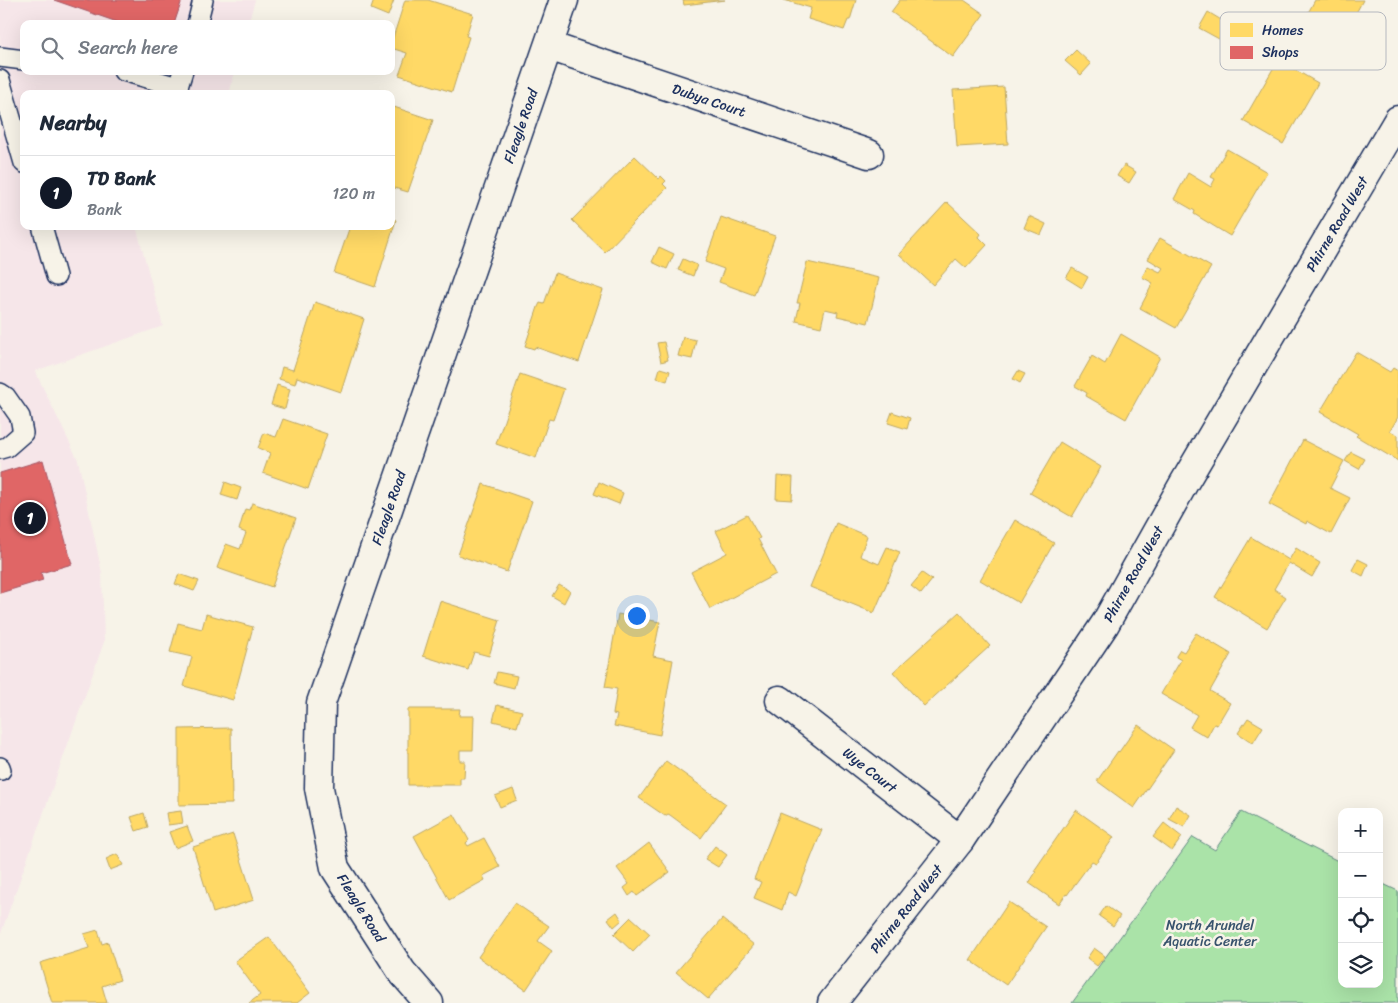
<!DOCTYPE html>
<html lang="en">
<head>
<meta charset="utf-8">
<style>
  :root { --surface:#fff; --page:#f6f6f7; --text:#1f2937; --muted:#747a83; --line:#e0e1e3; --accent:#111827 }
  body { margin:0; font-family:Sriracha,sans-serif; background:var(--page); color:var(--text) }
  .controls { position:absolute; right:15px; bottom:15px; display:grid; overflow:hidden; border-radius:10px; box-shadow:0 5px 20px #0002 }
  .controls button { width:45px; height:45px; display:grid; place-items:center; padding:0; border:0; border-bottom:1px solid var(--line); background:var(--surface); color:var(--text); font:25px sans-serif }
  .you { position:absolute; left:636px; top:615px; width:18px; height:18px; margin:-12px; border:4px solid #fff; border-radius:50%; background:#1a73e8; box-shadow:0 0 0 8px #1a73e833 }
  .badge { display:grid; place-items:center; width:32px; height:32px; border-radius:50%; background:var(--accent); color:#fff; font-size:16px; font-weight:700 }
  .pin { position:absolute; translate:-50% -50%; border:2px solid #fff; box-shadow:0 1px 5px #0006 }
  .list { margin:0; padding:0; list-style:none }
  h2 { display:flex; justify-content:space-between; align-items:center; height:65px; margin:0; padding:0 20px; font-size:21px }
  h2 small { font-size:16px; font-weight:400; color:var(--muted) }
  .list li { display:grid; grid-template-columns:32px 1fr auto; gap:15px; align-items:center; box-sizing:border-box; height:75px; padding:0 20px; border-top:1px solid var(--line) }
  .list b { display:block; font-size:19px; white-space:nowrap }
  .list p { margin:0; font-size:16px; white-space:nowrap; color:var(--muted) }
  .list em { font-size:16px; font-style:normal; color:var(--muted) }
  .icon { flex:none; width:28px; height:28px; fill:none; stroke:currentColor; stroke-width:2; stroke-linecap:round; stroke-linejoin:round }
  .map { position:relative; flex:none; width:1398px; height:1003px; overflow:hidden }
  .search { position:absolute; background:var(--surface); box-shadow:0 5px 20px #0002; left:20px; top:20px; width:375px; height:55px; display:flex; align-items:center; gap:12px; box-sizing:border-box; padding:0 18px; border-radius:10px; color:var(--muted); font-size:19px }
  .panel { position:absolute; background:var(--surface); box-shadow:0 5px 20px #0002; left:20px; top:90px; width:375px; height:140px; border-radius:10px }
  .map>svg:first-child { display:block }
</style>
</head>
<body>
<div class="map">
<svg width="1398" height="1003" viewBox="0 0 1398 1003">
  <rect width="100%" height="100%" fill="#f7f3e8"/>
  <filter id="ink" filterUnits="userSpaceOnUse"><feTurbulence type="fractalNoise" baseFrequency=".02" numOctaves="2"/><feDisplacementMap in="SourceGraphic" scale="10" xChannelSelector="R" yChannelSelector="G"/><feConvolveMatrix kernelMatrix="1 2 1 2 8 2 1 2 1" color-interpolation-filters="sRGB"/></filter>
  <g filter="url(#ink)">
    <path fill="#f6e6e9" d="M 0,0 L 255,0 L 248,24 L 24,24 L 24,71 L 235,71 L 229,94 L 24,94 L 24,226 L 136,226 L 163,326 L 35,371 L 78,460 L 102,573 L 104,642 L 0,936 Z"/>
    <path fill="#aae3a8" stroke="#628983" d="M 1241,812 L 1342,863 L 1342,984 L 1379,984 L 1379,882 L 1398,891 L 1398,1003 L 1072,1003 L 1193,837 L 1215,850 Z"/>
    <g fill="#ffd966" stroke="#bba664">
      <path d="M 374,0 L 394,0 L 388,16 L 371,9 Z"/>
      <path d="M 405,0 L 428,0 L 473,14 L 466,36 L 469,37 L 452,92 L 399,75 L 407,53 L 391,48 L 391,44 Z"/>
      <path d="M 683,0 L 725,0 L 684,5 Z"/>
      <path d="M 784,0 L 856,0 L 850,20 L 848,20 L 844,30 L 808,19 L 811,8 Z"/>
      <path d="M 900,0 L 964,0 L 984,14 L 953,57 L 891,12 Z"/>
      <path d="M 1315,0 L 1363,0 L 1333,56 L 1296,35 Z"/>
      <path d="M 1208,12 L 1228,24 L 1219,39 L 1199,28 Z"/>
      <path d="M 1076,50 L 1091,64 L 1081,75 L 1065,61 Z"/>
      <path d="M 1278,60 L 1318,83 L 1283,144 L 1243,121 Z"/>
      <path d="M 1004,87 L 1008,144 L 957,147 L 953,90 Z"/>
      <path d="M 391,106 L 433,120 L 408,192 L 391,187 Z"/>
      <path d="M 1227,149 L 1267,172 L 1230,236 L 1194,214 L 1195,211 L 1174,199 L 1188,173 L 1211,187 L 1215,179 L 1211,177 Z"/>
      <path d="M 635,156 L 659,179 L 661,176 L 666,181 L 663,184 L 667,188 L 605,252 L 572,220 Z"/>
      <path d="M 1124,165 L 1136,172 L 1129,183 L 1117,176 Z"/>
      <path d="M 947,202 L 981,234 L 979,237 L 987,245 L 966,268 L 956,259 L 933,285 L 899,254 Z"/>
      <path d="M 1029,216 L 1046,224 L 1041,235 L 1024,228 Z"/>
      <path d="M 721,217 L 775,236 L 754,295 L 719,282 L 724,269 L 705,262 Z"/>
      <path d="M 391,218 L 396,220 L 375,287 L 334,273 L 350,226 L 391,226 Z"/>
      <path d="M 1160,238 L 1211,267 L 1176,328 L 1140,308 L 1153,283 L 1142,277 L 1148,266 L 1160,272 L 1163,268 L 1148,259 Z"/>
      <path d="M 659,247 L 674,254 L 667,269 L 652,262 Z"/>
      <path d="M 683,259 L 697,265 L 693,276 L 678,270 Z"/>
      <path d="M 807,262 L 879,278 L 868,323 L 837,316 L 838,312 L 825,309 L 821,327 L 796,321 L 800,303 L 797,303 Z"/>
      <path d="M 1072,268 L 1088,277 L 1082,288 L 1066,278 Z"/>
      <path d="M 555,273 L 603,290 L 579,362 L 535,347 L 534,349 L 525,346 L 538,307 L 540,303 L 544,304 Z"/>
      <path d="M 315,302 L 364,319 L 341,392 L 297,377 L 295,384 L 279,379 L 282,367 L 293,370 Z"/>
      <path d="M 1121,334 L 1160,357 L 1126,419 L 1086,396 L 1087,393 L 1075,386 L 1092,356 L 1105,364 Z"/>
      <path d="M 683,337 L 696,340 L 692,359 L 678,356 Z"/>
      <path d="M 664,342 L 668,360 L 661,362 L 657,343 Z"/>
      <path d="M 1356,352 L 1390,372 L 1393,368 L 1398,371 L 1398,417 L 1390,431 L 1398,435 L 1398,461 L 1356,436 L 1358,434 L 1320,412 Z"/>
      <path d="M 660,368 L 670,371 L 667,381 L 657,378 Z"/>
      <path d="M 1018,371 L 1025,374 L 1020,383 L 1013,379 Z"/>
      <path d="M 520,374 L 564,389 L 553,420 L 549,419 L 536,458 L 496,444 Z"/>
      <path d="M 277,385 L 290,389 L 285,409 L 271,405 Z"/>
      <path d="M 892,412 L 910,418 L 907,429 L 888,423 Z"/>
      <path d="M 283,419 L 327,434 L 308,489 L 263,473 L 270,453 L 258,448 L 264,433 L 276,437 Z"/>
      <path d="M 1303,440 L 1344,461 L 1330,488 L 1350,498 L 1331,534 L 1307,521 L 1306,524 L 1269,504 Z"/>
      <path d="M 1060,442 L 1101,467 L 1072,517 L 1030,493 Z"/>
      <path d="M 1351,452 L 1365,459 L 1359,469 L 1345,461 Z"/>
      <path d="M 777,476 L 793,477 L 792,500 L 776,499 Z"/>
      <path d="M 225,482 L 241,488 L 237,500 L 221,495 Z"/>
      <path d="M 599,482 L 623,493 L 619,504 L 594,494 Z"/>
      <path d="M 483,484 L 532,501 L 507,572 L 458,555 Z"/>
      <path d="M 252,503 L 296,518 L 272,587 L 217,568 L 226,544 L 240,549 L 246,533 L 239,530 L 245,509 L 249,510 Z"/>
      <path d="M 747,515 L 760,538 L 758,539 L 776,574 L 710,609 L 691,572 L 727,553 L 716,531 Z"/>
      <path d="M 1015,520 L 1054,543 L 1019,603 L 980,580 Z"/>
      <path d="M 836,523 L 867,536 L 860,556 L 879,564 L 887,547 L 900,552 L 874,613 L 810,587 Z"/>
      <path d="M 1251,537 L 1289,560 L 1296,548 L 1320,563 L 1312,577 L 1289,563 L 1274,589 L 1286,597 L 1267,628 L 1215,597 Z"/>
      <path d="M 1358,559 L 1368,564 L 1363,576 L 1352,570 Z"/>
      <path d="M 922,573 L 932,580 L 921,594 L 911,586 Z"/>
      <path d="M 179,574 L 199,581 L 194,591 L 175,584 Z"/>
      <path d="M 559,585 L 570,591 L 564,603 L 552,596 Z"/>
      <path d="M 440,601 L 500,620 L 489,656 L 474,652 L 468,670 L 423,656 Z"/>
      <path d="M 959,612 L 990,646 L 924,706 L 893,672 Z"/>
      <path d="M 206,614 L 253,627 L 233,700 L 184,686 L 192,657 L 170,652 L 178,623 L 202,629 Z"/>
      <path d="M 618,614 L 660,622 L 653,656 L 673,660 L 660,735 L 614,726 L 617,715 L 613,714 L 617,689 L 605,687 Z"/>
      <path d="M 1196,633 L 1231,654 L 1210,691 L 1230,703 L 1217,725 L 1214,724 L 1207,737 L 1190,727 L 1197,715 L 1161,694 L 1181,660 L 1176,657 L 1176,656 L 1180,650 L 1184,652 Z"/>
      <path d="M 497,672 L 517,676 L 514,688 L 494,683 Z"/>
      <path d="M 497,705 L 522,711 L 517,727 L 493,721 Z"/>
      <path d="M 408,709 L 460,709 L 459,716 L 474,716 L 473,750 L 460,750 L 460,761 L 465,761 L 464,778 L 460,778 L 460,785 L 408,785 Z"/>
      <path d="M 1248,718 L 1263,727 L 1253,743 L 1238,733 Z"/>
      <path d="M 1138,725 L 1174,750 L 1134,808 L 1097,781 L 1118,751 L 1119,752 Z"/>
      <path d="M 231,728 L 232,804 L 179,805 L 179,729 Z"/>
      <path d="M 666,761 L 726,804 L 701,838 L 670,815 L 668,814 L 665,816 L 639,798 Z"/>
      <path d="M 513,789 L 517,800 L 500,807 L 495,796 Z"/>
      <path d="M 1176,806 L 1191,815 L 1184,827 L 1169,819 Z"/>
      <path d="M 1076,810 L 1114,837 L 1096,863 L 1092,861 L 1067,895 L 1066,894 L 1059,904 L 1029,883 L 1036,872 L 1034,871 Z"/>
      <path d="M 181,811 L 183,823 L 168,825 L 166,813 Z"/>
      <path d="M 144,813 L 148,827 L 136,831 L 131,817 Z"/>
      <path d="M 780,813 L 822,830 L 796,896 L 788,892 L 782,910 L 754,898 L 761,882 L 754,879 Z"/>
      <path d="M 454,814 L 469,840 L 466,843 L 468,846 L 484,838 L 500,867 L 483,876 L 485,880 L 449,900 L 414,836 Z"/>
      <path d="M 1164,823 L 1182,837 L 1172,851 L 1153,837 Z"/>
      <path d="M 187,826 L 193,841 L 175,848 L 169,832 Z"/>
      <path d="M 233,834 L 254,900 L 213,913 L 193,847 Z"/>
      <path d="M 649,843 L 670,872 L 637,896 L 634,892 L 629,896 L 624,888 L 629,884 L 617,868 Z"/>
      <path d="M 715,846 L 727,855 L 718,867 L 705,859 Z"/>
      <path d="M 117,854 L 123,865 L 110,870 L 106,859 Z"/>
      <path d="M 1009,902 L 1046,927 L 1006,985 L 970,960 Z"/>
      <path d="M 515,903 L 549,926 L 538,941 L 552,951 L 526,990 L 478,957 Z"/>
      <path d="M 1106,906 L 1120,916 L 1113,926 L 1099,916 Z"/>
      <path d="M 617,912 L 622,920 L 614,927 L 608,919 Z"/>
      <path d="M 631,917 L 650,934 L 633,952 L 614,934 Z"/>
      <path d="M 722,919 L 754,945 L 708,999 L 676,972 Z"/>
      <path d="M 98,930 L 102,944 L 108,942 L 120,980 L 102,986 L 107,1003 L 52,1003 L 40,963 L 89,948 L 84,934 Z"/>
      <path d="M 269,937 L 310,993 L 297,1003 L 249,1003 L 260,995 L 235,961 Z"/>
      <path d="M 1094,948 L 1105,956 L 1097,966 L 1087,958 Z"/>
    </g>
    <g fill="#e06666" stroke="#a55664">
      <path d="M 54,0 L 182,0 L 174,24 L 123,24 Z"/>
      <path d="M 43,460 L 72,564 L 41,573 L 43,580 L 0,593 L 0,473 Z"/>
    </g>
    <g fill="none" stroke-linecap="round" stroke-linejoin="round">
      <g stroke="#1b2f5e" stroke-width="22">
        <g id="lane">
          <path d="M 197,24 L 203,0"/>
          <path d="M 0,57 L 24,60"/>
          <path d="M 123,71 L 178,87 L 183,71"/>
          <path d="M 0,80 L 24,163"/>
          <path d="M 42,226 L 56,276"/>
          <path d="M 0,393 L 6,397 L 20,417 L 23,433 L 7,447 L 0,449"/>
          <path d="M 0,767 L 1,770"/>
        </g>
      </g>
      <g stroke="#1b2f5e" stroke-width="31">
        <g id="street">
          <path id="s1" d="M 549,46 L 869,154"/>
          <path id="s2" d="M 780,700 L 960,840"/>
          <path id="s3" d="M 429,1003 L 402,972 L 335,868 L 319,788 L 321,703 L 564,0"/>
          <path id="s4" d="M 832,1003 L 960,840 L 1105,624 L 1184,483 L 1398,120"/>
        </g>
      </g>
      <use href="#lane" stroke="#f7f3e8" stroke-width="19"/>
      <use href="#street" stroke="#f7f3e8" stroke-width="28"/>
    </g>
  </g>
  <g text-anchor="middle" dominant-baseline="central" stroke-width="5" stroke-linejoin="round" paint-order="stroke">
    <g font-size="14" fill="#1b2f5e" stroke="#f7f3e8">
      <text stroke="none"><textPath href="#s1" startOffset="169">Dubya Court</textPath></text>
      <text stroke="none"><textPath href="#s3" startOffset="942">Fleagle Road</textPath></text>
      <text stroke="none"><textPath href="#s4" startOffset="930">Phirne Road West</textPath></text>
      <text stroke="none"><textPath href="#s3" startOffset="538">Fleagle Road</textPath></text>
      <text stroke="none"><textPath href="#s4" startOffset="525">Phirne Road West</textPath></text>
      <text stroke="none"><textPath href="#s2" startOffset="114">Wye Court</textPath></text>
      <text transform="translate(361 908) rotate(58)">Fleagle Road</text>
      <text stroke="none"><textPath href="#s4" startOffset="120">Phirne Road West</textPath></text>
    </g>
    <g font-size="14" fill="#38536d" stroke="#f7f3e8">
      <text x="1210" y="925">North Arundel<tspan x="1210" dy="16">Aquatic Center</tspan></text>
    </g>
  </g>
  <rect x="1220" y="12" width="166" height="58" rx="8" fill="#f7f3e8" stroke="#b5b8bf" stroke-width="1"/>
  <rect x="1230" y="23" width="23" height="14" fill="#ffd966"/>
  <rect x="1230" y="46" width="23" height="13" fill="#e06666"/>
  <g font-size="14" fill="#1b2f5e">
    <text x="1262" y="35">Homes</text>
    <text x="1262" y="57">Shops</text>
  </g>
</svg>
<div class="controls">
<button>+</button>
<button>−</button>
<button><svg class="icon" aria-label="locate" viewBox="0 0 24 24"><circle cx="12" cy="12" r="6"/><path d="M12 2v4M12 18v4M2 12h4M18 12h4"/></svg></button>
<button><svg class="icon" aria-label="layers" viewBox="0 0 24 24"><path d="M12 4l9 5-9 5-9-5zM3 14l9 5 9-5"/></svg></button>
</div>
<div class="you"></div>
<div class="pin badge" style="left:30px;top:518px">1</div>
<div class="search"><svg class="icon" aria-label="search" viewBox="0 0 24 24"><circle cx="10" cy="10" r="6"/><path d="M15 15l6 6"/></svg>Search here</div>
<section class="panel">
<h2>Nearby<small></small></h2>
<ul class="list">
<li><span class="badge">1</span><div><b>TD Bank</b><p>Bank</p></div><em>120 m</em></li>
</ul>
</section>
</div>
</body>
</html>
